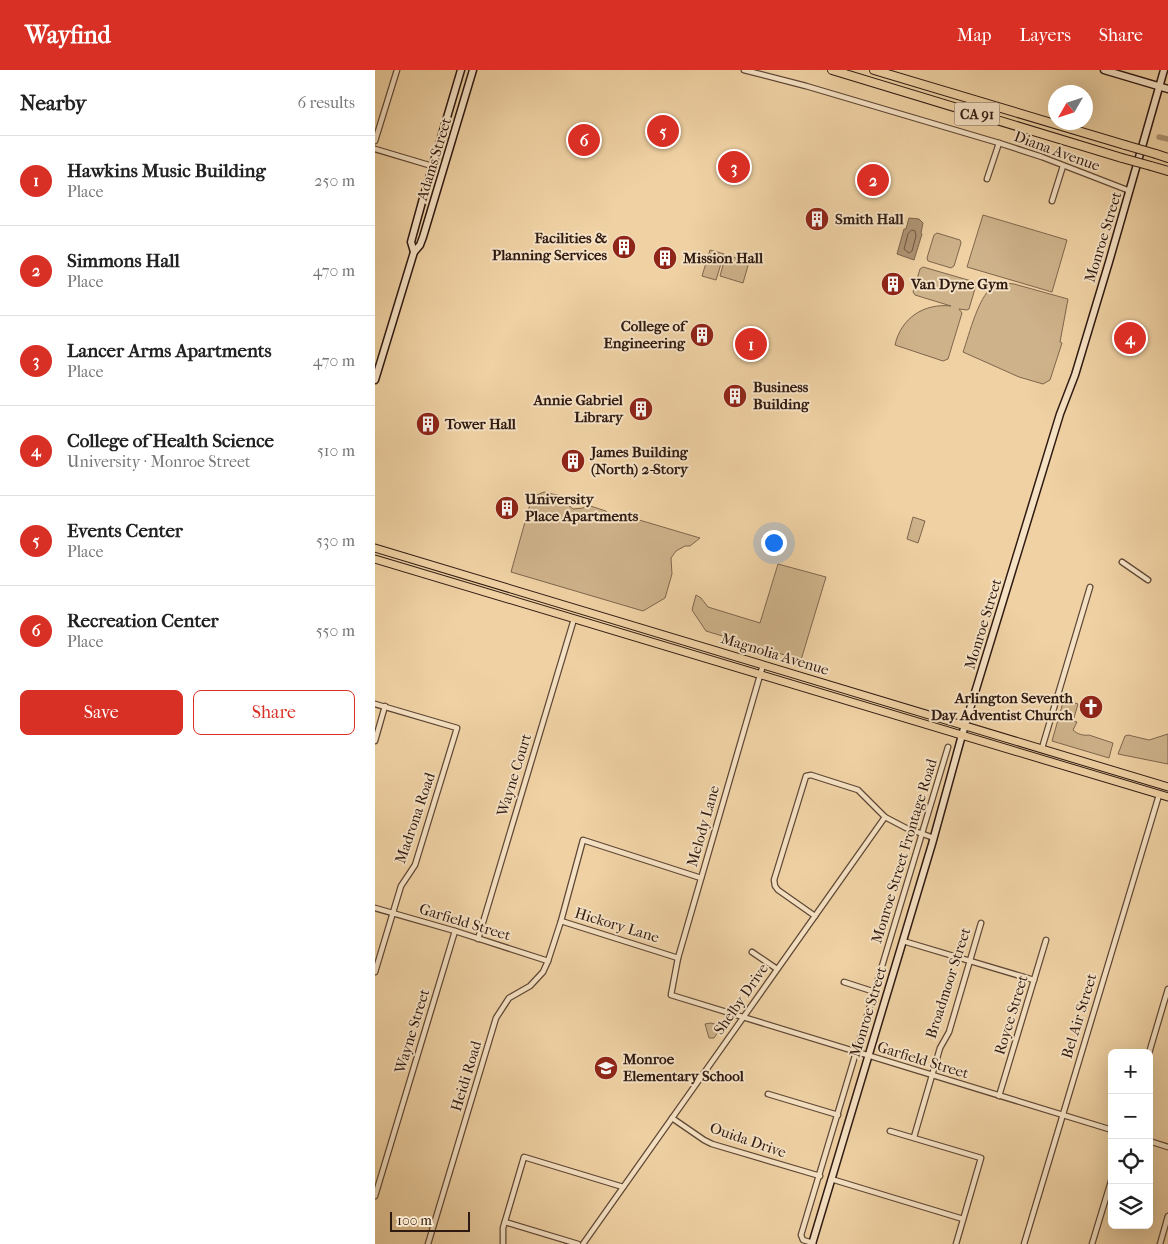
<!DOCTYPE html>
<html lang="en">
<head>
<meta charset="utf-8">
<style>
  :root { --surface:#fff; --page:#f6f6f6; --text:#222; --muted:#767676; --line:#e0e0e0; --accent:#d93025 }
  body { margin:0; font-family:"IM FELL French Canon",serif; background:var(--page); color:var(--text) }
  .controls { position:absolute; right:15px; bottom:15px; display:grid; overflow:hidden; border-radius:8px; box-shadow:0 5px 20px #0002 }
  .controls button { width:45px; height:45px; display:grid; place-items:center; padding:0; border:0; border-bottom:1px solid var(--line); background:var(--surface); color:var(--text); font:25px sans-serif }
  .compass { position:absolute; left:673px; top:15px; width:45px; height:45px; border-radius:50%; background:var(--surface); box-shadow:0 5px 20px #0002; rotate:231deg }
  .scale { position:absolute; left:15px; bottom:12px; width:80px; box-sizing:border-box; padding-left:5px; border:2px solid #2f1a12; border-top:0; font-size:14px; line-height:18px; white-space:nowrap; color:#2f1a12; -webkit-text-stroke:4px #f5e1c3; paint-order:stroke }
  .you { position:absolute; left:398px; top:472px; width:18px; height:18px; margin:-12px; border:4px solid #fff; border-radius:50%; background:#1a73e8; box-shadow:0 0 0 8px #1a73e833 }
  .badge { display:grid; place-items:center; width:32px; height:32px; border-radius:50%; background:var(--accent); color:#fff; font-size:16px; font-weight:700 }
  .pin { position:absolute; translate:-50% -50%; border:2px solid #fff; box-shadow:0 1px 5px #0006 }
  .list { margin:0; padding:0; list-style:none }
  h2 { display:flex; justify-content:space-between; align-items:center; height:65px; margin:0; padding:0 20px; font-size:21px }
  h2 small { font-size:16px; font-weight:400; color:var(--muted) }
  .list li { display:grid; grid-template-columns:32px 1fr auto; gap:15px; align-items:center; box-sizing:border-box; height:90px; padding:0 20px; border-top:1px solid var(--line) }
  .list b { display:block; font-size:19px; white-space:nowrap }
  .list p { margin:0; font-size:16px; white-space:nowrap; color:var(--muted) }
  .list em { font-size:16px; font-style:normal; color:var(--muted) }
  .actions { display:flex; gap:10px; padding:15px 20px }
  .actions a { flex:1; padding:11px 0; border:1px solid var(--accent); border-radius:8px; text-align:center; font-size:18px; color:var(--accent) }
  .actions .main { background:var(--accent); color:#fff }
  .icon { flex:none; width:28px; height:28px; fill:none; stroke:currentColor; stroke-width:2; stroke-linecap:round; stroke-linejoin:round }
  .map { position:relative; flex:none; width:793px; height:1174px; overflow:hidden }
  header { display:flex; align-items:center; gap:30px; box-sizing:border-box; height:70px; padding:0 25px; background:var(--accent); color:#fff }
  header strong { font-size:24px }
  nav { display:flex; gap:28px; margin-inline-start:auto; font-size:18px }
  main { display:flex }
  aside { flex:1; background:var(--surface) }
  .map>svg:first-child { display:block }
</style>
</head>
<body>
<header>
<strong>Wayfind</strong>
<nav><a>Map</a><a>Layers</a><a>Share</a></nav>
</header>
<main>
<aside>
<h2>Nearby<small>6 results</small></h2>
<ul class="list">
<li><span class="badge">1</span><div><b>Hawkins Music Building</b><p>Place</p></div><em>250 m</em></li>
<li><span class="badge">2</span><div><b>Simmons Hall</b><p>Place</p></div><em>470 m</em></li>
<li><span class="badge">3</span><div><b>Lancer Arms Apartments</b><p>Place</p></div><em>470 m</em></li>
<li><span class="badge">4</span><div><b>College of Health Science</b><p>University · Monroe Street</p></div><em>510 m</em></li>
<li><span class="badge">5</span><div><b>Events Center</b><p>Place</p></div><em>530 m</em></li>
<li><span class="badge">6</span><div><b>Recreation Center</b><p>Place</p></div><em>550 m</em></li>
</ul>
<div class="actions"><a class="main">Save</a><a>Share</a></div>
</aside>
<div class="map">
<svg width="793" height="1174" viewBox="0 0 793 1174">
  <rect width="100%" height="100%" fill="#efd1a3"/>
  <filter id="stains"><feTurbulence type="fractalNoise" baseFrequency=".004" numOctaves="4"/><feColorMatrix values="0 0 0 0 .2 0 0 0 0 .09 0 0 0 0 .02 0 0 0 .5 -.17"/></filter>
  <radialGradient id="worn" r=".72"><stop offset=".6" stop-color="#630" stop-opacity="0"/><stop offset="1" stop-color="#630" stop-opacity=".3"/></radialGradient>
  <g fill="#ceb28a" stroke="#7e664e">
    <path d="M 608,145 L 692,170 L 677,222 L 592,197 Z"/>
    <path d="M 562,163 L 585,170 L 586,173 L 579,196 L 576,198 L 553,191 L 552,188 L 559,165 Z"/>
    <path d="M 335,180 L 349,184 L 341,210 L 327,206 Z"/>
    <path d="M 351,185 L 374,192 L 368,213 L 345,206 Z"/>
    <path d="M 548,197 L 600,212 L 601,215 L 594,239 L 592,240 L 584,239 L 587,243 L 573,289 L 568,291 L 520,275 C 526,248 549,233 576,236 L 540,225 L 538,222 L 545,199 Z"/>
    <path d="M 630,213 L 639,214 L 693,229 L 685,272 L 687,273 L 675,310 L 668,314 L 644,307 L 588,282 C 594,266 604,221 622,214 C 623,214 629,213 630,213 Z"/>
    <path d="M 169,422 L 190,427 L 192,434 L 198,439 L 208,438 L 212,435 L 231,441 L 234,445 L 238,447 L 244,444 L 325,468 L 315,476 L 310,476 L 301,481 L 296,488 L 297,504 L 290,528 L 268,541 L 136,502 L 157,427 Z"/>
    <path d="M 538,447 L 550,451 L 543,473 L 532,469 Z"/>
    <path d="M 403,494 L 451,507 L 426,590 L 331,561 L 317,540 L 321,525 L 326,528 L 333,537 L 385,553 Z"/>
    <path d="M 689,629 L 703,634 L 698,651 L 702,652 L 698,660 C 702,664 709,666 714,665 L 738,673 L 734,688 L 677,671 Z"/>
    <path d="M 793,664 L 793,694 L 743,684 L 750,666 L 753,665 L 774,670 Z"/>
    <path d="M 336,953 L 347,956 L 339,968 L 334,968 L 330,954 Z"/>
  </g>
  <path fill="#ae9372" stroke="#7b634c" d="M 534,148 L 544,149 L 548,153 L 546,163 L 547,164 L 539,190 L 522,184 L 529,159 L 531,159 Z"/>
  <g fill="none" stroke-linecap="round" stroke-linejoin="round">
    <path stroke="#6e5642" stroke-width="1" d="M 537,160 L 540,161 L 541,166 L 537,181 L 534,183 L 529,179 L 533,164 Z"/>
    <path stroke="#ae9372" stroke-width="5.5" d="M 784,67 L 793,69"/>
    <g stroke="#5f4836" stroke-width="7">
      <g id="street">
        <path d="M 369,0 L 431,16 L 624,73 L 667,87 L 755,121"/>
        <path d="M 0,71 L 22,0"/>
        <path d="M 0,79 L 57,96"/>
        <path d="M 612,109 L 624,73"/>
        <path d="M 677,131 L 688,96"/>
        <path d="M 747,492 L 773,510"/>
        <path d="M 388,595 L 303,888 L 296,925 L 737,1060"/>
        <path d="M 0,634 L 82,658 L 40,795 L 26,816 L 0,902"/>
        <path d="M 0,671 L 10,636"/>
        <path d="M 667,678 L 715,517"/>
        <path d="M 0,838 L 80,861 L 173,891"/>
        <path d="M 440,846 L 403,820 L 400,816 L 399,810 L 431,706 L 436,705 L 483,720 L 510,747 L 531,758 L 559,768"/>
        <path d="M 186,851 L 208,770 L 326,808"/>
        <path d="M 103,869 L 199,549"/>
        <path d="M 528,871 L 659,910"/>
        <path d="M 377,882 L 402,899"/>
        <path d="M 469,912 L 500,922"/>
        <path d="M 774,983 L 793,919"/>
        <path d="M 393,1024 L 463,1045"/>
        <path d="M 624,1026 L 671,870"/>
        <path d="M 297,1048 L 329,1070 L 337,1074 L 445,1106"/>
        <path d="M 515,1061 L 606,1088 L 581,1174"/>
        <path d="M 539,1067 L 565,978 L 574,962 L 606,853"/>
        <path d="M 774,1071 L 793,1077"/>
        <path d="M 456,1109 L 588,1149"/>
        <path d="M 0,1126 L 80,861"/>
        <path d="M 130,1152 L 203,1174"/>
        <path d="M 438,1173 L 428,1170 L 426,1165 L 573,677"/>
        <path d="M 53,1174 L 121,948 L 134,928 L 155,916 L 168,902 L 173,891 L 186,851 L 303,888"/>
        <path d="M 128,1174 L 128,1158 L 149,1087 L 248,1117"/>
        <path d="M 208,1174 L 510,747"/>
        <path d="M 649,1174 L 784,725"/>
        <path d="M 717,1174 L 737,1108"/>
        <path d="M 785,1174 L 793,1146"/>
      </g>
    </g>
    <g stroke="#2f1a12" stroke-width="9">
      <g id="secondary">
        <path d="M 729,0 L 793,19"/>
        <path d="M 39,182 L 36,172 L 47,132 L 86,0"/>
        <path d="M 0,310 L 39,182 L 45,175 L 48,167 L 98,0"/>
        <path d="M 437,1174 L 557,774 L 587,665 L 685,344 L 700,305 L 734,192 L 789,0"/>
      </g>
    </g>
    <g stroke="#2f1a12" stroke-width="9">
      <g id="primary">
        <path d="M 0,478 L 793,717"/>
        <path d="M 0,489 L 793,727"/>
      </g>
    </g>
    <g stroke="#2f1a12" stroke-width="10">
      <g id="highway">
        <path d="M 457,0 L 747,88"/>
        <path d="M 499,0 L 750,75"/>
        <path d="M 781,84 L 793,88"/>
        <path d="M 776,96 L 793,101"/>
      </g>
    </g>
    <use href="#street" stroke="#f5e1c3" stroke-width="4.5"/>
    <use href="#secondary" stroke="#f5e1c3" stroke-width="6"/>
    <use href="#primary" stroke="#efd1a3" stroke-width="7"/>
    <use href="#highway" stroke="#efd1a3" stroke-width="8"/>
    <g stroke="#2f1a12" stroke-width="10" stroke-linecap="butt">
      <g id="highway-bridge">
        <path d="M 750,75 L 781,84"/>
        <path d="M 747,88 L 776,96"/>
      </g>
    </g>
    <use href="#highway-bridge" stroke="#efd1a3" stroke-width="8"/>
  </g>
  <defs>
    <g id="building-disc" transform="scale(1.25)"><circle r="9.5" fill="#8f2418" stroke="#f5e1c3"/><path d="M-4-6H4V6H1V3H-1V6H-4ZM-2.5-4.3h1.7v1.8h-1.7ZM.8-4.3h1.7v1.8H.8ZM-2.5-1h1.7V.8h-1.7ZM.8-1h1.7V.8H.8Z" fill="#fff"/></g>
    <g id="church-disc" transform="scale(1.25)"><circle r="9.5" fill="#8f2418" stroke="#f5e1c3"/><path d="M-1.2-6h2.4v3.5h3.3v2.4h-3.3V6h-2.4V-.1h-3.3v-2.4h3.3Z" fill="#fff"/></g>
    <g id="school-disc" transform="scale(1.25)"><circle r="9.5" fill="#8f2418" stroke="#f5e1c3"/><path d="M0-5L7-2L0 1L-7-2ZM-4 1L0 2.5L4 1V4Q0 6-4 4Z" fill="#fff"/></g>
  </defs>
  <g fill-rule="evenodd">
    <use href="#building-disc" x="442" y="149"/>
    <use href="#building-disc" x="249" y="177"/>
    <use href="#building-disc" x="290" y="188"/>
    <use href="#building-disc" x="518" y="214"/>
    <use href="#building-disc" x="327" y="265"/>
    <use href="#building-disc" x="360" y="326"/>
    <use href="#building-disc" x="266" y="339"/>
    <use href="#building-disc" x="53" y="354"/>
    <use href="#building-disc" x="198" y="391"/>
    <use href="#building-disc" x="132" y="438"/>
    <use href="#church-disc" x="716" y="637"/>
    <use href="#school-disc" x="231" y="998"/>
  </g>
  <g text-anchor="middle" dominant-baseline="central" stroke-width="4" stroke-linejoin="round" paint-order="stroke">
    <rect fill="#f5e1c3" stroke="#6a5647" stroke-width="1" x="579.5" y="32.5" width="45" height="23" rx="4"/>
    <g font-size="14" font-weight="bold" fill="#2f1a12">
      <text x="602" y="44">CA 91</text>
    </g>
    <g font-size="15" fill="#2f1a12" stroke="#f5e1c3">
      <text transform="translate(682 81) rotate(20)">Diana Avenue</text>
      <text transform="translate(59 89) rotate(-73)">Adams Street</text>
      <text transform="translate(728 167) rotate(-73)">Monroe Street</text>
      <text transform="translate(608 554) rotate(-73)">Monroe Street</text>
      <text transform="translate(400 584) rotate(17)">Magnolia Avenue</text>
      <text transform="translate(139 705) rotate(-73)">Wayne Court</text>
      <text transform="translate(40 748) rotate(-71)">Madrona Road</text>
      <text transform="translate(328 756) rotate(-74)">Melody Lane</text>
      <text transform="translate(529 781) rotate(-73)">Monroe Street Frontage Road</text>
      <text transform="translate(90 852) rotate(17)">Garfield Street</text>
      <text transform="translate(242 855) rotate(17)">Hickory Lane</text>
      <text transform="translate(573 913) rotate(-72)">Broadmoor Street</text>
      <text transform="translate(366 929) rotate(-55)">Shelby Drive</text>
      <text transform="translate(493 942) rotate(-73)">Monroe Street</text>
      <text transform="translate(636 945) rotate(-73)">Royce Street</text>
      <text transform="translate(704 946) rotate(-73)">Bel Air Street</text>
      <text transform="translate(37 961) rotate(-73)">Wayne Street</text>
      <text transform="translate(548 990) rotate(17)">Garfield Street</text>
      <text transform="translate(91 1006) rotate(-73)">Heidi Road</text>
      <text transform="translate(373 1070) rotate(19)">Ouida Drive</text>
    </g>
    <g font-size="15" font-weight="bold" fill="#2f1a12" stroke="#f5e1c3" text-anchor="start">
      <text x="460" y="149">Smith Hall</text>
      <text x="232" y="168" text-anchor="end">Facilities &amp;<tspan x="232" dy="17">Planning Services</tspan></text>
      <text x="308" y="188">Mission Hall</text>
      <text x="536" y="214">Van Dyne Gym</text>
      <text x="310" y="256" text-anchor="end">College of<tspan x="310" dy="17">Engineering</tspan></text>
      <text x="378" y="317">Business<tspan x="378" dy="17">Building</tspan></text>
      <text x="248" y="330" text-anchor="end">Annie Gabriel<tspan x="248" dy="17">Library</tspan></text>
      <text x="70" y="354">Tower Hall</text>
      <text x="216" y="382">James Building<tspan x="216" dy="17">(North) 2-Story</tspan></text>
      <text x="150" y="429">University<tspan x="150" dy="17">Place Apartments</tspan></text>
      <text x="698" y="628" text-anchor="end">Arlington Seventh<tspan x="698" dy="17">Day Adventist Church</tspan></text>
      <text x="248" y="989">Monroe<tspan x="248" dy="17">Elementary School</tspan></text>
    </g>
  </g>
  <rect width="100%" height="100%" filter="url(#stains)"/>
  <rect width="100%" height="100%" fill="url(#worn)"/>
</svg>
<div class="controls">
<button>+</button>
<button>−</button>
<button><svg class="icon" aria-label="locate" viewBox="0 0 24 24"><circle cx="12" cy="12" r="6"/><path d="M12 2v4M12 18v4M2 12h4M18 12h4"/></svg></button>
<button><svg class="icon" aria-label="layers" viewBox="0 0 24 24"><path d="M12 4l9 5-9 5-9-5zM3 14l9 5 9-5"/></svg></button>
</div>
<svg class="compass" viewBox="-18 -18 36 36"><path d="M0-13l5 13h-10z" fill="#e53935"/><path d="M0 13l5-13h-10z" fill="#767676"/></svg>
<div class="scale">100 m</div>
<div class="you"></div>
<div class="pin badge" style="left:376px;top:274px">1</div>
<div class="pin badge" style="left:498px;top:110px">2</div>
<div class="pin badge" style="left:359px;top:97px">3</div>
<div class="pin badge" style="left:755px;top:268px">4</div>
<div class="pin badge" style="left:288px;top:61px">5</div>
<div class="pin badge" style="left:209px;top:70px">6</div>
</div>
</main>
</body>
</html>
